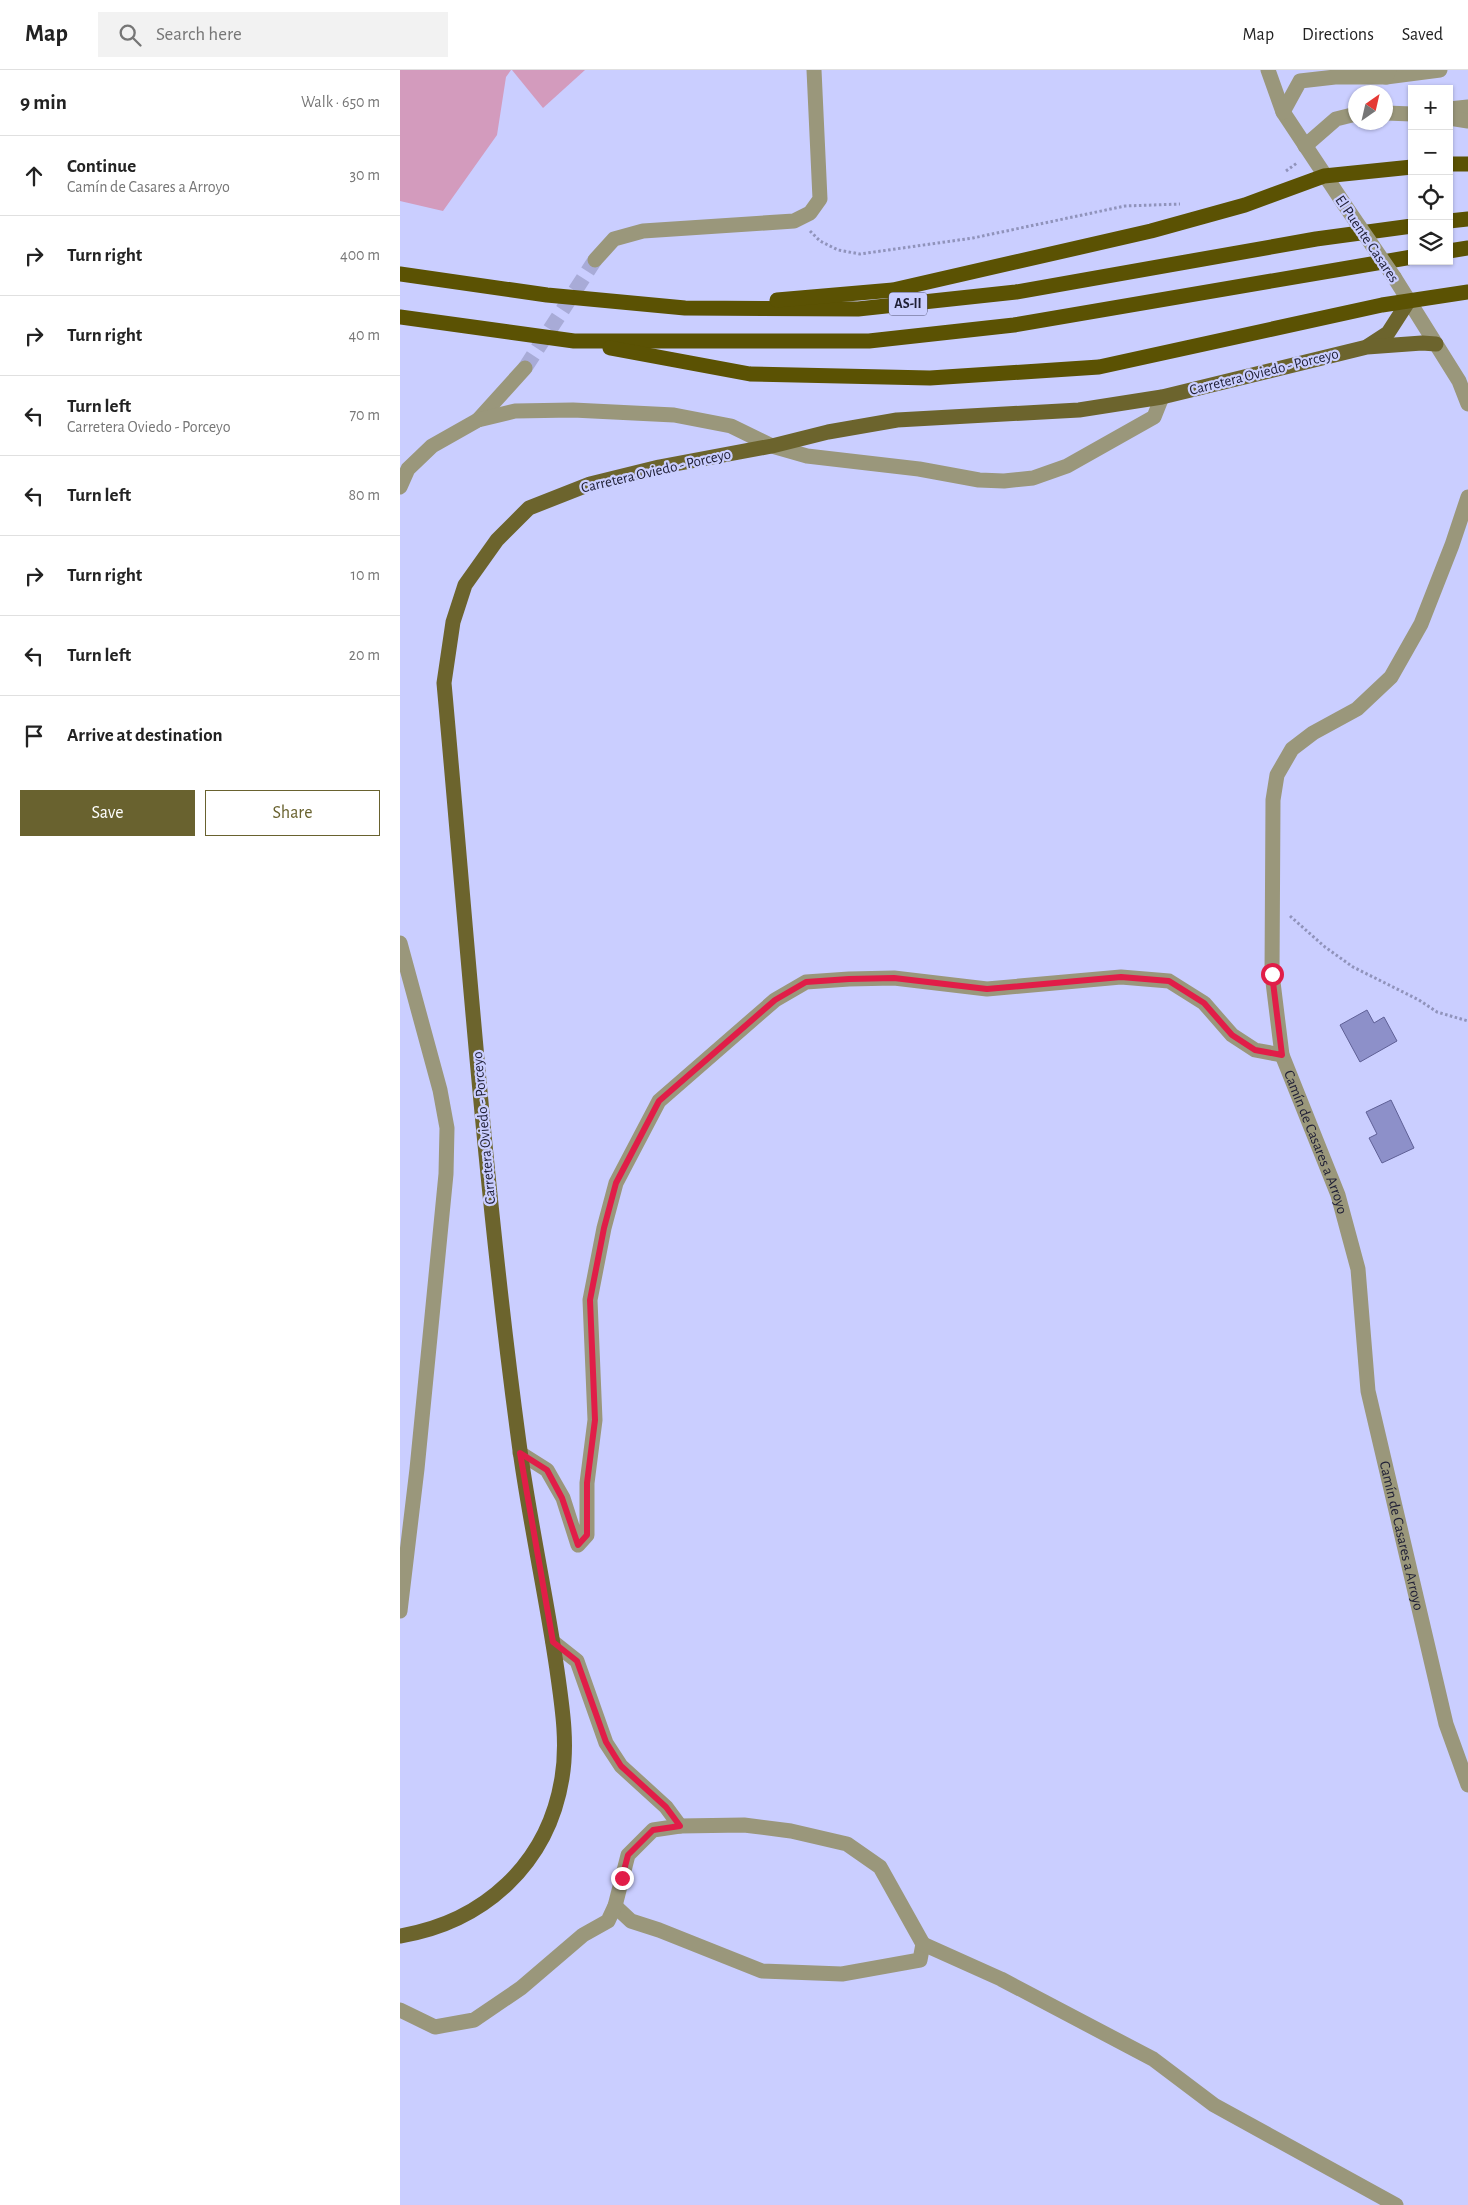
<!DOCTYPE html>
<html lang="en">
<head>
<meta charset="utf-8">
<style>
  :root { --surface:#fff; --page:#f2f2f2; --text:#222; --muted:#767676; --line:#e0e0e0; --accent:#69622f }
  body { margin:0; font-family:"Alegreya Sans",sans-serif; background:var(--page); color:var(--text) }
  .controls { position:absolute; right:15px; top:15px; display:grid; overflow:hidden; border-radius:0px; box-shadow:0 1px 4px #0004 }
  .controls button { width:45px; height:45px; display:grid; place-items:center; padding:0; border:0; border-bottom:1px solid var(--line); background:var(--surface); color:var(--text); font:25px sans-serif }
  .compass { position:absolute; left:948px; top:15px; width:45px; height:45px; border-radius:50%; background:var(--surface); box-shadow:0 1px 4px #0004; rotate:34deg }
  .stop { position:absolute; width:15px; height:15px; margin:-11px; border:4px solid #e11d48; border-radius:50%; background:#fff }
  .stop.end { background:#e11d48; border-color:#fff; box-shadow:0 1px 5px #0008 }
  .list { margin:0; padding:0; list-style:none }
  h2 { display:flex; justify-content:space-between; align-items:center; height:65px; margin:0; padding:0 20px; font-size:21px }
  h2 small { font-size:16px; font-weight:400; color:var(--muted) }
  .list li { display:grid; grid-template-columns:32px 1fr auto; gap:15px; align-items:center; box-sizing:border-box; height:80px; padding:0 20px; border-top:1px solid var(--line) }
  .list b { display:block; font-size:19px; white-space:nowrap }
  .list p { margin:0; font-size:16px; white-space:nowrap; color:var(--muted) }
  .list em { font-size:16px; font-style:normal; color:var(--muted) }
  .actions { display:flex; gap:10px; padding:15px 20px }
  .actions a { flex:1; padding:11px 0; border:1px solid var(--accent); border-radius:0px; text-align:center; font-size:18px; color:var(--accent) }
  .actions .main { background:var(--accent); color:#fff }
  .icon { flex:none; width:28px; height:28px; fill:none; stroke:currentColor; stroke-width:2; stroke-linecap:round; stroke-linejoin:round }
  .map { position:relative; flex:none; width:1068px; height:2135px; overflow:hidden }
  header { display:flex; align-items:center; gap:30px; box-sizing:border-box; height:70px; padding:0 25px; background:var(--surface); border-bottom:1px solid var(--line) }
  header strong { font-size:24px }
  nav { display:flex; gap:28px; margin-inline-start:auto; font-size:18px }
  .search { width:350px; height:45px; background:var(--page); display:flex; align-items:center; gap:12px; box-sizing:border-box; padding:0 18px; border-radius:0px; color:var(--muted); font-size:19px }
  main { display:flex }
  aside { flex:1; background:var(--surface) }
  .map>svg:first-child { display:block }
</style>
</head>
<body>
<header>
<strong>Map</strong>
<div class="search"><svg class="icon" aria-label="search" viewBox="0 0 24 24"><circle cx="10" cy="10" r="6"/><path d="M15 15l6 6"/></svg>Search here</div>
<nav><a>Map</a><a>Directions</a><a>Saved</a></nav>
</header>
<main>
<aside>
<h2>9 min<small>Walk · 650 m</small></h2>
<ul class="list">
<li><svg class="icon" aria-label="ahead" viewBox="0 0 24 24"><path d="M12 20V5M6 11l6-6 6 6"/></svg><div><b>Continue</b><p>Camín de Casares a Arroyo</p></div><em>30 m</em></li>
<li><svg class="icon" aria-label="right" viewBox="0 0 24 24"><path d="M7 20v-9h11M14 6l5 5-5 5"/></svg><div><b>Turn right</b></div><em>400 m</em></li>
<li><svg class="icon" aria-label="right" viewBox="0 0 24 24"><path d="M7 20v-9h11M14 6l5 5-5 5"/></svg><div><b>Turn right</b></div><em>40 m</em></li>
<li><svg class="icon" aria-label="left" viewBox="0 0 24 24"><path d="M17 20v-9H6M10 6l-5 5 5 5"/></svg><div><b>Turn left</b><p>Carretera Oviedo - Porceyo</p></div><em>70 m</em></li>
<li><svg class="icon" aria-label="left" viewBox="0 0 24 24"><path d="M17 20v-9H6M10 6l-5 5 5 5"/></svg><div><b>Turn left</b></div><em>80 m</em></li>
<li><svg class="icon" aria-label="right" viewBox="0 0 24 24"><path d="M7 20v-9h11M14 6l5 5-5 5"/></svg><div><b>Turn right</b></div><em>10 m</em></li>
<li><svg class="icon" aria-label="left" viewBox="0 0 24 24"><path d="M17 20v-9H6M10 6l-5 5 5 5"/></svg><div><b>Turn left</b></div><em>20 m</em></li>
<li><svg class="icon" aria-label="arrive" viewBox="0 0 24 24"><path d="M6 21V4h12l-3 4 3 4H6"/></svg><div><b>Arrive at destination</b></div></li>
</ul>
<div class="actions"><a class="main">Save</a><a>Share</a></div>
</aside>
<div class="map">
<svg width="1068" height="2135" viewBox="0 0 1068 2135">
  <rect width="100%" height="100%" fill="#caceff"/>
  <g fill="#d39bbd">
    <path d="M 0,0 L 111,0 L 106,7 L 97,65 L 43,141 L 0,131 Z"/>
    <path d="M 112,0 L 185,0 L 143,38 Z"/>
  </g>
  <g fill="#8d90c9" stroke="#5f6096">
    <path d="M 967,940 L 974,953 L 984,947 L 997,971 L 960,992 L 940,955 Z"/>
    <path d="M 991,1030 L 1014,1078 L 982,1093 L 969,1068 L 977,1064 L 966,1042 Z"/>
  </g>
  <g fill="none" stroke-linecap="round" stroke-linejoin="round">
    <path stroke="#a8abd7" stroke-width="15" stroke-dasharray="15 8" stroke-linecap="butt" d="M 125,298 L 195,190"/>
    <g stroke="#9093bb" stroke-width="3" stroke-dasharray="2.5 2.5" stroke-linecap="butt">
      <path d="M 886,101 L 897,93"/>
      <path d="M 410,161 L 420,171 L 438,180 L 460,184 L 573,168 L 725,136 L 780,134"/>
      <path d="M 890,846 L 925,877 L 953,897 L 1019,930 L 1037,942 L 1068,951"/>
    </g>
    <g stroke="#9a977b" stroke-width="15">
      <path d="M 868,0 L 883,42 L 944,134"/>
      <path d="M 986,7 L 1040,0"/>
      <path d="M 1049,39 L 1068,37"/>
      <path d="M 883,42 L 900,11 L 935,7 L 986,7 L 989,0"/>
      <path d="M 986,43 L 1012,44"/>
      <path d="M 1049,48 L 1068,51"/>
      <path d="M 905,76 L 936,49 L 956,44"/>
      <path d="M 195,190 L 214,169 L 243,161 L 394,151 L 410,143 L 420,129 L 414,0"/>
      <path d="M 994,207 L 1059,311 L 1068,334"/>
      <path d="M 78,350 L 125,298"/>
      <path d="M 0,417 L 8,399 L 32,376 L 78,350 L 115,341 L 173,340 L 274,345 L 331,356 L 372,376 L 407,386 L 519,399 L 579,410 L 604,411 L 633,408 L 667,396 L 754,347 L 762,327"/>
      <path id="s1" d="M 1068,427 L 1052,475 L 1021,554 L 991,607 L 957,639 L 913,663 L 892,679 L 877,705 L 873,730 L 872,904 L 882,985 L 938,1125 L 958,1199 L 968,1321 L 1046,1654 L 1068,1715"/>
      <path d="M 0,873 L 40,1020 L 47,1058 L 46,1104 L 17,1399 L 0,1541"/>
      <path d="M 120,1383 L 147,1400 L 163,1428 L 178,1475 L 187,1465 L 187,1413 L 195,1350 L 190,1230 L 204,1158 L 216,1113 L 259,1031 L 375,930 L 406,912 L 449,909 L 494,908 L 587,919 L 721,907 L 769,911 L 804,933 L 832,965 L 855,980 L 882,985"/>
      <path d="M 215,1836 L 231,1851 L 259,1860 L 362,1901 L 442,1904 L 520,1890 L 523,1874 L 480,1797 L 447,1774 L 391,1761 L 344,1755 L 280,1756"/>
      <path d="M 523,1874 L 601,1909 L 753,1989 L 814,2035 L 996,2135"/>
      <path d="M 0,1940 L 35,1957 L 74,1950 L 121,1918 L 183,1865 L 208,1851 L 215,1836 L 228,1785 L 253,1760 L 280,1756 L 266,1737 L 221,1696 L 206,1673 L 177,1591 L 153,1572"/>
    </g>
    <g stroke="#6c642d" stroke-width="15">
      <path d="M 968,276 L 988,263 L 1008,232"/>
      <path d="M 0,1866 C 84,1852 148,1794 162,1708 C 168,1672 162,1636 157,1600 C 146,1524 129,1449 119,1373 C 85,1121 67,866 44,613 L 53,552 L 65,515 L 97,470 L 129,438 L 190,414 L 259,397 L 372,376 L 428,362 L 497,350 L 679,340 L 762,327 L 967,277 L 1022,273 L 1036,274"/>
    </g>
    <g stroke="#5b5203" stroke-width="15">
      <path d="M 1049,94 L 1068,94"/>
      <path d="M 1049,151 L 1068,149"/>
      <path d="M 1049,181 L 1068,178"/>
      <path d="M 0,204 L 147,225 L 285,238 L 458,239 L 616,222 L 916,169 L 1012,156"/>
      <path d="M 377,230 L 493,220 L 751,161 L 845,135 L 924,106 L 1012,97"/>
      <path d="M 0,247 L 174,271 L 469,271 L 614,255 L 1012,187"/>
      <path d="M 210,278 L 350,304 L 530,308 L 699,297 L 982,235 L 1068,222"/>
    </g>
    <path stroke="#9a977b" stroke-width="15" d="M 944,134 L 994,207"/>
  </g>
  <g fill="none" stroke-linecap="round" stroke-linejoin="round">
    <path stroke="#e11d48" stroke-width="6" d="M 222,1808 L 228,1785 L 253,1760 L 280,1756 L 266,1737 L 221,1696 L 206,1672 L 177,1591 L 153,1572 L 120,1383 L 147,1400 L 162,1428 L 178,1475 L 187,1465 L 187,1413 L 195,1350 L 190,1230 L 204,1158 L 216,1113 L 259,1031 L 375,930 L 406,912 L 449,909 L 494,908 L 587,919 L 721,907 L 769,911 L 804,933 L 832,965 L 855,980 L 882,985 L 872,904"/>
  </g>
  <g text-anchor="middle" dominant-baseline="central" stroke-width="4.5" stroke-linejoin="round" paint-order="stroke">
    <rect fill="#caceff" stroke="#525372" stroke-width="1" x="489" y="222.5" width="38" height="23" rx="4"/>
    <g font-size="14" font-weight="bold" fill="#1e1e35">
      <text x="508" y="234">AS-II</text>
    </g>
    <g font-size="15" fill="#1e1e35" stroke="#caceff">
      <text transform="translate(967 169) rotate(56)">El Puente Casares</text>
      <text transform="translate(864 302) rotate(-14)">Carretera Oviedo - Porceyo</text>
      <text transform="translate(256 401) rotate(-13)">Carretera Oviedo - Porceyo</text>
      <text transform="translate(84 1058) rotate(-95)">Carretera Oviedo - Porceyo</text>
      <text stroke="none"><textPath href="#s1" startOffset="724">Camín de Casares a Arroyo</textPath></text>
      <text stroke="none"><textPath href="#s1" startOffset="1129">Camín de Casares a Arroyo</textPath></text>
    </g>
  </g>
</svg>
<div class="controls">
<button>+</button>
<button>−</button>
<button><svg class="icon" aria-label="locate" viewBox="0 0 24 24"><circle cx="12" cy="12" r="6"/><path d="M12 2v4M12 18v4M2 12h4M18 12h4"/></svg></button>
<button><svg class="icon" aria-label="layers" viewBox="0 0 24 24"><path d="M12 4l9 5-9 5-9-5zM3 14l9 5 9-5"/></svg></button>
</div>
<svg class="compass" viewBox="-18 -18 36 36"><path d="M0-13l5 13h-10z" fill="#e53935"/><path d="M0 13l5-13h-10z" fill="#767676"/></svg>
<div class="stop" style="left:872px;top:904px"></div>
<div class="stop end" style="left:222px;top:1808px"></div>
</div>
</main>
</body>
</html>
